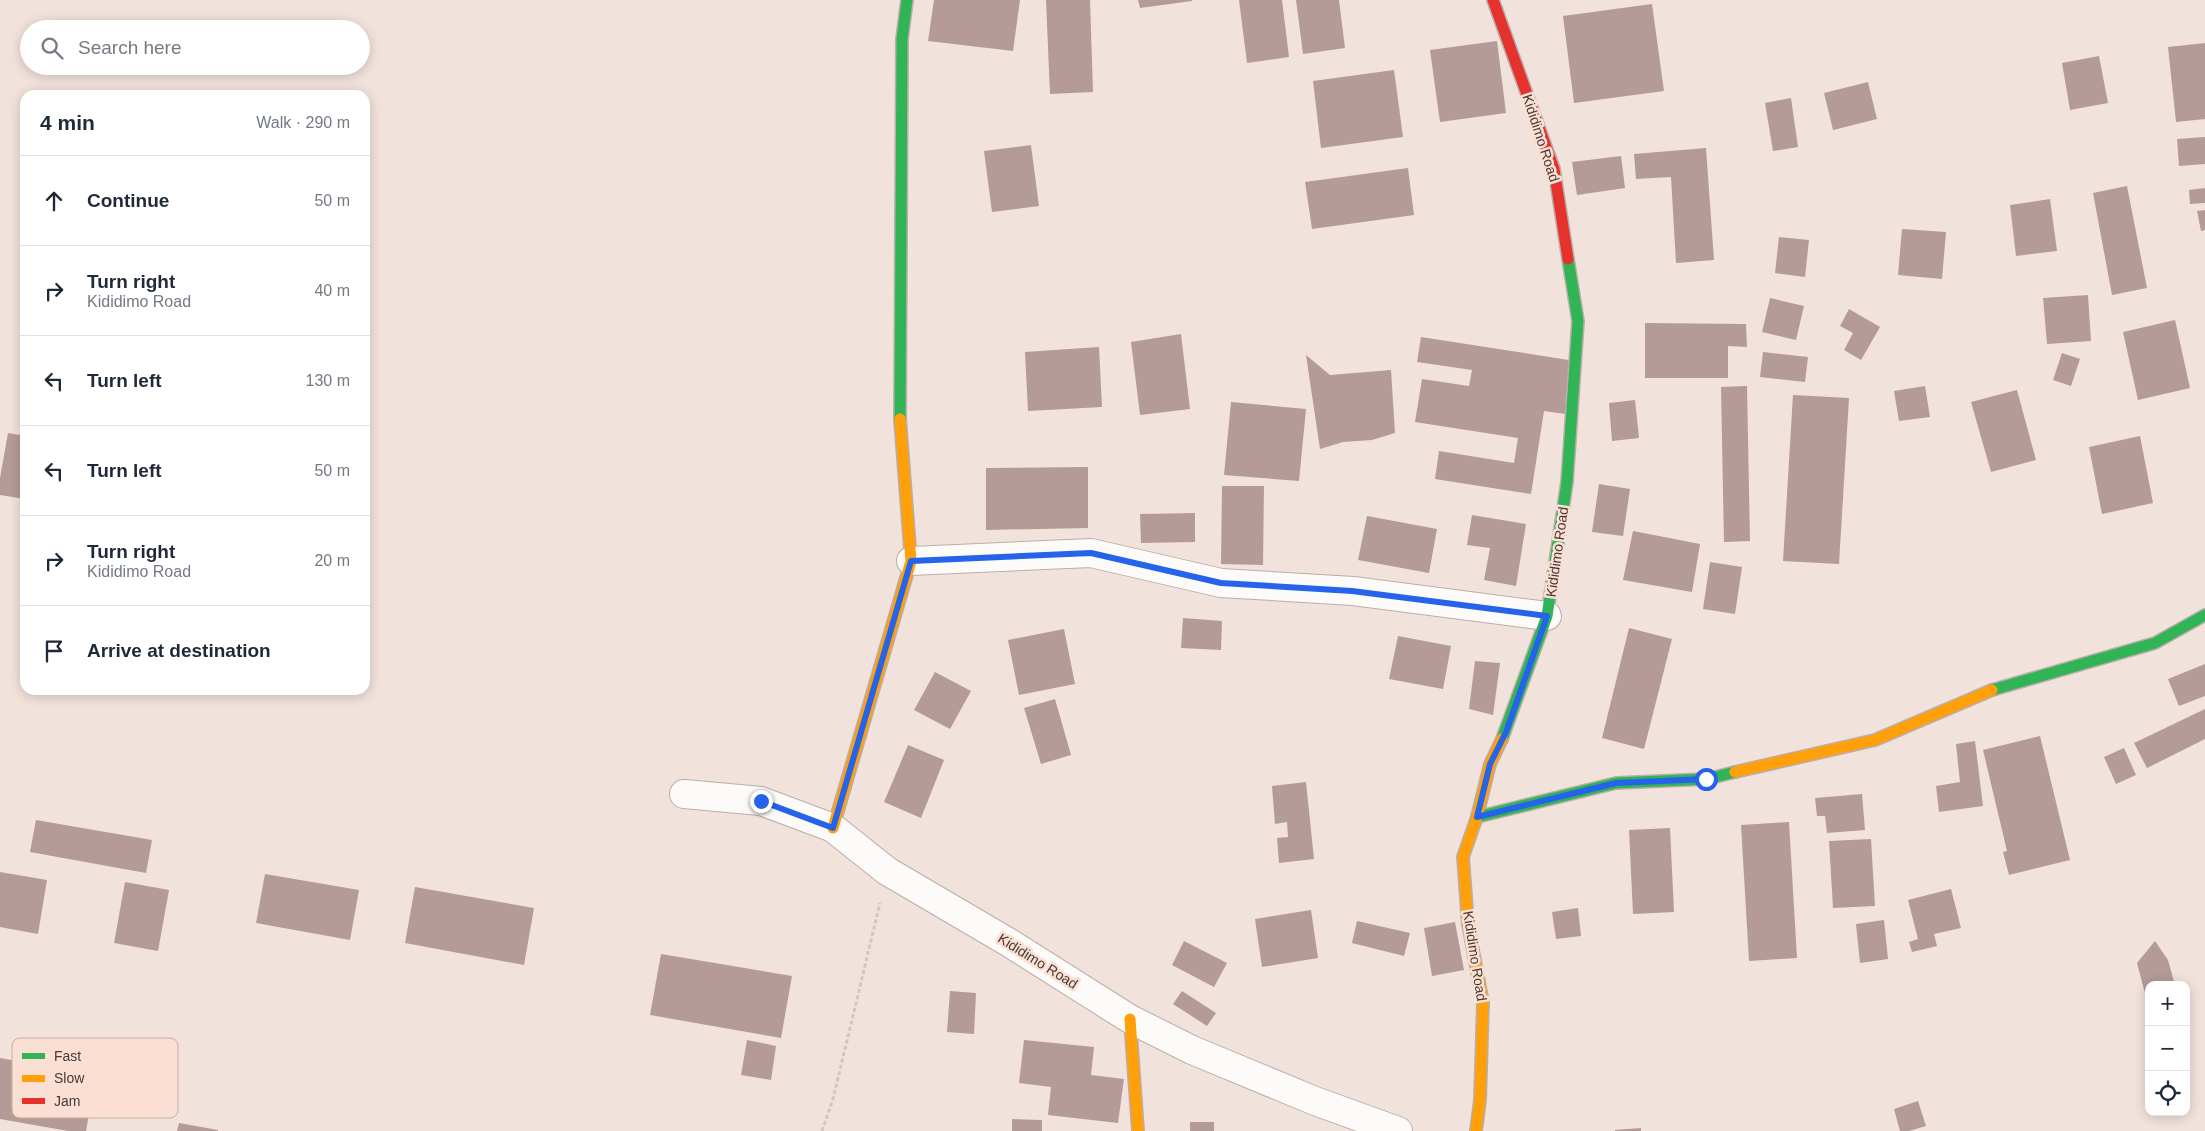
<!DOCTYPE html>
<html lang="en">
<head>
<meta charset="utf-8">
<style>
  :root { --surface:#fff; --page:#f6f6f7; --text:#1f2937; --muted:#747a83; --line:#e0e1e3 }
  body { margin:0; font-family:Arial,sans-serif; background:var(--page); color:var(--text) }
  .controls { position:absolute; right:15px; bottom:15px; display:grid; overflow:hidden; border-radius:10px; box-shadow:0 2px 12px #0003 }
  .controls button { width:45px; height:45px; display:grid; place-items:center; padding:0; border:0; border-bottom:1px solid var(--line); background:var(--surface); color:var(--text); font:25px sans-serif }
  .stop { position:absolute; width:15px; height:15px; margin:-11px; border:4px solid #2563eb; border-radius:50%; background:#fff }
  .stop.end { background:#2563eb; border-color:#fff; box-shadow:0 1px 5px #0008 }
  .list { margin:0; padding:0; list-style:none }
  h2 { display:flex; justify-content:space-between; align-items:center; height:65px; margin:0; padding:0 20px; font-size:21px }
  h2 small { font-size:16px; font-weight:400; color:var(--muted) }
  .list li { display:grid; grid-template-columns:32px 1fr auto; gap:15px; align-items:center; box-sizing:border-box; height:90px; padding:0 20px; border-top:1px solid var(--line) }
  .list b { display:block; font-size:19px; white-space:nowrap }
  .list p { margin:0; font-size:16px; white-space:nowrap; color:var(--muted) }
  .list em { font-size:16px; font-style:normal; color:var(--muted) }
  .icon { flex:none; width:28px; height:28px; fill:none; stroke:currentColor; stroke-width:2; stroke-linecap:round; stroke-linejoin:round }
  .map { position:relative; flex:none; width:2205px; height:1131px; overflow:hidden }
  .search { position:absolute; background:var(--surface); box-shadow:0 2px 12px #0003; left:20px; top:20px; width:350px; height:55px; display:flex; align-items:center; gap:12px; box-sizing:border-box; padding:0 18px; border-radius:28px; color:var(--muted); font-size:19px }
  .panel { position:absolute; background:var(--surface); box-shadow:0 2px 12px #0003; left:20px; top:90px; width:350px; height:605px; border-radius:15px }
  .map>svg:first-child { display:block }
</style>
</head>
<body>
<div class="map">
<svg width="2205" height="1131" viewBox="0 0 2205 1131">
  <rect width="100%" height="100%" fill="#f2e2dc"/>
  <g fill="#b49b98">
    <path d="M 934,0 L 1020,0 L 1013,51 L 928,41 Z"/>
    <path d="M 1046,0 L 1090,0 L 1093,92 L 1050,94 Z"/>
    <path d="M 1138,0 L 1192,0 L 1192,1 L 1140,8 Z"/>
    <path d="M 1239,0 L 1282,0 L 1289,57 L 1247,63 Z"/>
    <path d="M 1296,0 L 1339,0 L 1345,48 L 1303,54 Z"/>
    <path d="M 1652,4 L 1664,91 L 1574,103 L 1563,16 Z"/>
    <path d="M 1497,41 L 1506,113 L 1440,122 L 1430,50 Z"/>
    <path d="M 2205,43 L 2205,119 L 2176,122 L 2168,47 Z"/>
    <path d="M 2099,56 L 2108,103 L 2070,110 L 2062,63 Z"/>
    <path d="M 1394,70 L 1403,137 L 1321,148 L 1313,81 Z"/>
    <path d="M 1868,82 L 1877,119 L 1833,130 L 1824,93 Z"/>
    <path d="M 1791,98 L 1798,147 L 1773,151 L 1765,103 Z"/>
    <path d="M 2205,137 L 2205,164 L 2179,166 L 2177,139 Z"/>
    <path d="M 1031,145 L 1039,206 L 992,212 L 984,151 Z"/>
    <path d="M 1706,148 L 1714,260 L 1676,263 L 1671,177 L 1636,179 L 1634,154 Z"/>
    <path d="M 1621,156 L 1625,188 L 1577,195 L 1572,162 Z"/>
    <path d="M 1408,168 L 1414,215 L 1312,229 L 1305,182 Z"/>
    <path d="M 2127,186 L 2147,288 L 2112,295 L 2093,193 Z"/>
    <path d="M 2205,188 L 2205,203 L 2190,204 L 2189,190 Z"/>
    <path d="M 2050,199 L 2057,251 L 2016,256 L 2010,205 Z"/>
    <path d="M 2205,210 L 2205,230 L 2201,231 L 2197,211 Z"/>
    <path d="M 1902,229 L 1946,232 L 1942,279 L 1898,275 Z"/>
    <path d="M 1779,237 L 1809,240 L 1805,277 L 1775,273 Z"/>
    <path d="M 2088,295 L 2091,341 L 2047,344 L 2043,298 Z"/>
    <path d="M 1770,298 L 1804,306 L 1796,340 L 1762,332 Z"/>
    <path d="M 1849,309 L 1880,327 L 1861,360 L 1844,350 L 1853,333 L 1840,326 Z"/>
    <path d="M 2175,320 L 2190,388 L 2138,400 L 2123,332 Z"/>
    <path d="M 1645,323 L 1746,324 L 1747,347 L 1728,346 L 1728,378 L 1645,378 Z"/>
    <path d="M 1181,334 L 1190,409 L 1140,415 L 1131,342 Z"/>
    <path d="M 1421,337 L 1575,361 L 1566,414 L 1544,411 L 1531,494 L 1435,479 L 1439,451 L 1514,463 L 1518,438 L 1415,422 L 1422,379 L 1469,386 L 1472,370 L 1417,362 Z"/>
    <path d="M 1099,347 L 1102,407 L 1028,411 L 1025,352 Z"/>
    <path d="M 1763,352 L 1808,357 L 1805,382 L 1760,377 Z"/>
    <path d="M 2062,353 L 2080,359 L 2071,386 L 2053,380 Z"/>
    <path d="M 1306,355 L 1330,375 L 1391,370 L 1395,433 L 1372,440 L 1343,442 L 1320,449 Z"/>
    <path d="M 1747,386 L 1750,541 L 1724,542 L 1721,387 Z"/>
    <path d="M 1925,386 L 1930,417 L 1899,421 L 1894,391 Z"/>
    <path d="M 2017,390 L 2036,460 L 1991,472 L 1971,402 Z"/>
    <path d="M 1793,395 L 1849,398 L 1839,564 L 1783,561 Z"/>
    <path d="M 1635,400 L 1639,438 L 1612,441 L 1609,403 Z"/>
    <path d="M 1231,402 L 1306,409 L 1299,481 L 1224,475 Z"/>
    <path d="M 8,433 L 25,436 L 25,499 L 0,495 L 0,478 Z"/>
    <path d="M 2140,436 L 2153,503 L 2102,514 L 2089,447 Z"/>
    <path d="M 1088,467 L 1088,528 L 986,530 L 986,468 Z"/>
    <path d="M 1599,484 L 1630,489 L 1623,536 L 1592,532 Z"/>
    <path d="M 1222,486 L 1264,486 L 1263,565 L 1221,564 Z"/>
    <path d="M 1195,513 L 1195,542 L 1141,543 L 1140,514 Z"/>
    <path d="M 1472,515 L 1526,524 L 1516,586 L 1484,580 L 1490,548 L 1467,545 Z"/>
    <path d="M 1367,516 L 1437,529 L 1429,573 L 1358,560 Z"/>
    <path d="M 1633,531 L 1700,544 L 1692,592 L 1623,580 Z"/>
    <path d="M 1710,562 L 1742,567 L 1735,614 L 1703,609 Z"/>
    <path d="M 1183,618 L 1222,621 L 1221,650 L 1181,648 Z"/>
    <path d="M 1629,628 L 1672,639 L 1644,749 L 1602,738 Z"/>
    <path d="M 1064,629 L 1075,684 L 1019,695 L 1008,640 Z"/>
    <path d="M 1398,636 L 1451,646 L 1443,689 L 1389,679 Z"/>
    <path d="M 1475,661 L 1500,663 L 1493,715 L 1469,709 Z"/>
    <path d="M 2205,664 L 2205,696 L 2179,706 L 2168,679 Z"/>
    <path d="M 935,672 L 971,691 L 950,729 L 914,710 Z"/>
    <path d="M 1055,699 L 1071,755 L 1041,764 L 1024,708 Z"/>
    <path d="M 2205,709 L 2205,739 L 2147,768 L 2134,743 Z"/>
    <path d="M 2040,736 L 2070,860 L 2009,875 L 2003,852 L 2007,851 L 1983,750 Z"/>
    <path d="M 1975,741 L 1983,806 L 1939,812 L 1936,786 L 1960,782 L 1956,744 Z"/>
    <path d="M 908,745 L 944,760 L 921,818 L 884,802 Z"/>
    <path d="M 2124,748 L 2136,775 L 2116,784 L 2104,757 Z"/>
    <path d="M 1306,782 L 1314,859 L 1279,863 L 1277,838 L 1288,837 L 1287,822 L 1275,824 L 1272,786 Z"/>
    <path d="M 1862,794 L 1865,830 L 1827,833 L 1825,816 L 1817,816 L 1815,798 Z"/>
    <path d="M 36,820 L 152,840 L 146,873 L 30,852 Z"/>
    <path d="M 1789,822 L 1797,958 L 1749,961 L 1741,825 Z"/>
    <path d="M 1670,828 L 1674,912 L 1633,914 L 1629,830 Z"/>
    <path d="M 1871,839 L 1875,906 L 1833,908 L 1829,841 Z"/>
    <path d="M 0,872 L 47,880 L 38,934 L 0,927 Z"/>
    <path d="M 265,874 L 359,890 L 350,940 L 256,923 Z"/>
    <path d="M 125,882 L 169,890 L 158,951 L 114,943 Z"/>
    <path d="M 415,887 L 534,908 L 524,965 L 405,943 Z"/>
    <path d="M 1951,889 L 1961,928 L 1934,934 L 1937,946 L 1912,952 L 1909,942 L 1918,939 L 1908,900 Z"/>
    <path d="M 1578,908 L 1581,936 L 1556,939 L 1552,912 Z"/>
    <path d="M 1311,910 L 1318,958 L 1262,967 L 1255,919 Z"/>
    <path d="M 1884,920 L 1888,959 L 1860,963 L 1856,924 Z"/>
    <path d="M 1357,921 L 1410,933 L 1404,956 L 1352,943 Z"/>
    <path d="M 1455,922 L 1464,970 L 1432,976 L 1424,928 Z"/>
    <path d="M 1184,941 L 1227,963 L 1214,987 L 1172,965 Z"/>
    <path d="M 2155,941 L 2168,960 L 2175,985 L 2149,985 L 2148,1005 L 2137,963 Z"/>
    <path d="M 661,954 L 792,976 L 781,1038 L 650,1015 Z"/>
    <path d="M 950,991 L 976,993 L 974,1034 L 947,1032 Z"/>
    <path d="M 1182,991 L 1216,1013 L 1207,1026 L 1173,1004 Z"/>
    <path d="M 747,1040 L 776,1046 L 771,1080 L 741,1075 Z"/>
    <path d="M 1024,1040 L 1094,1047 L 1091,1075 L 1124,1079 L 1118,1123 L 1048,1115 L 1051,1087 L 1019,1083 Z"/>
    <path d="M 0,1058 L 96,1075 L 86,1131 L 68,1131 L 0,1119 Z"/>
    <path d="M 1918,1101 L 1926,1126 L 1909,1131 L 1900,1131 L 1894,1109 Z"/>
    <path d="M 1012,1119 L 1042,1120 L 1042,1131 L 1012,1131 Z"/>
    <rect x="1190" y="1122" width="24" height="9"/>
    <path d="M 179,1123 L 218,1130 L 218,1131 L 177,1131 Z"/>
    <path d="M 1641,1128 L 1641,1131 L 1615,1131 L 1615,1130 Z"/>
  </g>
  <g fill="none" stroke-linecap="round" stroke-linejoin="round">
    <g stroke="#baaea9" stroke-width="30">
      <g id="street">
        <path d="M 911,561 L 1091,553 L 1221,583 L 1353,591 L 1547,616"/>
        <path d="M 684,794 L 761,801 L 833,828 L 887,871 L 1008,942 L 1130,1019 L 1192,1050 L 1315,1101 L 1398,1131"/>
      </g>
    </g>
    <g stroke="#baaea9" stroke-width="14">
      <g id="fast">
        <path d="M 900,419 L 902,39 L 907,0"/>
        <path d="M 1992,690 L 2155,643 L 2205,615"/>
        <path d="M 1502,739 L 1547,616 L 1567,482 L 1578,321 L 1568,259"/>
        <path d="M 1477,817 L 1616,783 L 1707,779 L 1735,772"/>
      </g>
    </g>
    <g stroke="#baaea9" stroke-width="14">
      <g id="slow">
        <path d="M 1735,772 L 1875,740 L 1992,690"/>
        <path d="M 833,828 L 911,561 L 900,419"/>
        <path d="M 1130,1019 L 1138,1131"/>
        <path d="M 1476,1131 L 1480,1100 L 1483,1003 L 1468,924 L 1463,857 L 1477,817 L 1490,764 L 1502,739"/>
      </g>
    </g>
    <g stroke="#baaea9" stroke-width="14">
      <path id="jam" d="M 1493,0 L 1554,169 L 1568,259"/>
    </g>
    <path stroke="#cdc7c5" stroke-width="3" stroke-dasharray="4 2.5" stroke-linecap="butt" d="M 822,1131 L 833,1099 L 880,903"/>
    <use href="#street" stroke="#fdfbfa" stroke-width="28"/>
    <use href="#fast" stroke="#30b455" stroke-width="11"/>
    <use href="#slow" stroke="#ff9f0a" stroke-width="11"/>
    <use href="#jam" stroke="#e5322d" stroke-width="11"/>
  </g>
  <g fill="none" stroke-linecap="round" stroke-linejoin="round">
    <path stroke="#2563eb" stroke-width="6" d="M 761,801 L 833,828 L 911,561 L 1091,553 L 1221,583 L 1352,591 L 1547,616 L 1506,732 L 1490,764 L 1477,817 L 1616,783 L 1706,779"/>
  </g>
  <g text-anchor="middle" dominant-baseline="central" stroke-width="5" stroke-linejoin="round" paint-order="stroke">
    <g font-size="14" fill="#453a35" stroke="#fbdfd3">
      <text transform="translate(1541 138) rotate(72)">Kididimo Road</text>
      <text transform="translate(1557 552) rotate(-82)">Kididimo Road</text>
      <text transform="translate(1475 956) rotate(81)">Kididimo Road</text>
      <text transform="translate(1038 961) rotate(32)">Kididimo Road</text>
    </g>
  </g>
  <rect x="12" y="1038" width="166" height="80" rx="8" fill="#fbdfd3" stroke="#c4aea4" stroke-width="1"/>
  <rect x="22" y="1053" width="23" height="6" fill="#30b455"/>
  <rect x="22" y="1075" width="23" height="7" fill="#ff9f0a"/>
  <rect x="22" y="1098" width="23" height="6" fill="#e5322d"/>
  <g font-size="14" fill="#453a35">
    <text x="54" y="1061">Fast</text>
    <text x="54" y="1083">Slow</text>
    <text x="54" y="1106">Jam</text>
  </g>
</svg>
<div class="controls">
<button>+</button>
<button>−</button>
<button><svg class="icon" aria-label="locate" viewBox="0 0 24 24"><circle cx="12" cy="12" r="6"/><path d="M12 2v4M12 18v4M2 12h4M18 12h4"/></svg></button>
</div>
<div class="stop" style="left:1706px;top:779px"></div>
<div class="stop end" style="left:761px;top:801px"></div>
<div class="search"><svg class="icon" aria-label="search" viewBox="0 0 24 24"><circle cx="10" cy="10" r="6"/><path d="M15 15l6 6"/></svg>Search here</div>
<section class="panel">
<h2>4 min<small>Walk · 290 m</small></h2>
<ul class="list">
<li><svg class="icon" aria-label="ahead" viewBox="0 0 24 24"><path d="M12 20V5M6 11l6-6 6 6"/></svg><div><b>Continue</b></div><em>50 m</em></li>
<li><svg class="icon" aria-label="right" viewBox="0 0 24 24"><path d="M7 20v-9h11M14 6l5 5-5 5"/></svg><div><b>Turn right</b><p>Kididimo Road</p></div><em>40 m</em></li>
<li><svg class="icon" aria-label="left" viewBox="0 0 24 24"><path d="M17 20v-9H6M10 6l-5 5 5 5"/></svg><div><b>Turn left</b></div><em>130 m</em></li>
<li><svg class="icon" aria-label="left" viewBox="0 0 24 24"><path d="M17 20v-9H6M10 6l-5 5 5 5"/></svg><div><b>Turn left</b></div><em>50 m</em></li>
<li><svg class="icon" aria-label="right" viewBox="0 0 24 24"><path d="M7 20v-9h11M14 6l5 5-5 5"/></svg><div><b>Turn right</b><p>Kididimo Road</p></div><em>20 m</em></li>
<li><svg class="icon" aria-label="arrive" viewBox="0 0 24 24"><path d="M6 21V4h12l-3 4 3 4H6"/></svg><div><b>Arrive at destination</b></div></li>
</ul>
</section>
</div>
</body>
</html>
